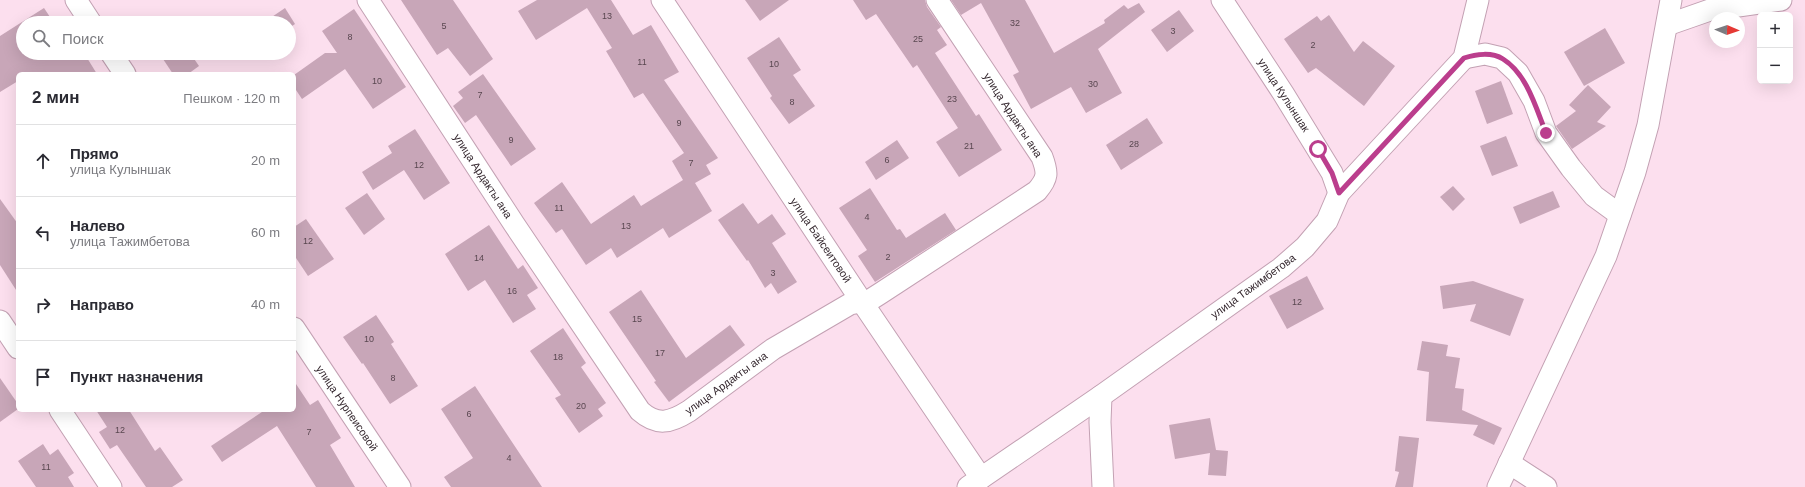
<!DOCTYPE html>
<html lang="ru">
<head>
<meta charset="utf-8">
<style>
  :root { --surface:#fff; --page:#f7f7f7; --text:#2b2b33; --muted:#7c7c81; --line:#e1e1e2 }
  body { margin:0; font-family:Arial,sans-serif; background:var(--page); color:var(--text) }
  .controls { position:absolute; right:12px; top:12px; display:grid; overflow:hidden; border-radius:6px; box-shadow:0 4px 16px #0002 }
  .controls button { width:36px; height:36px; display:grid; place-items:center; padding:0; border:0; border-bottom:1px solid var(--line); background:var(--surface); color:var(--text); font:20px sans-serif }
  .compass { position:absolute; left:1709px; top:12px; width:36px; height:36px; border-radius:50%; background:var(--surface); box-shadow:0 4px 16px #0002; rotate:92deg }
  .stop { position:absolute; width:12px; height:12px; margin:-9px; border:3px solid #bb3e8d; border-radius:50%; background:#fff }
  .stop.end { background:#bb3e8d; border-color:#fff; box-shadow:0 1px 4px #0008 }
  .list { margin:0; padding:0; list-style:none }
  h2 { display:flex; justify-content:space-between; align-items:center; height:52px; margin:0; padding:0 16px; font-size:17px }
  h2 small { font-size:13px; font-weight:400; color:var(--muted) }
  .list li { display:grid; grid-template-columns:26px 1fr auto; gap:12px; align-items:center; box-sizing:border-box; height:72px; padding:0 16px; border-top:1px solid var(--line) }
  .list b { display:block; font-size:15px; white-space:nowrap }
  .list p { margin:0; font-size:13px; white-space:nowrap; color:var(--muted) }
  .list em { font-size:13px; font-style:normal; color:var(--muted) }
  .icon { flex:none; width:22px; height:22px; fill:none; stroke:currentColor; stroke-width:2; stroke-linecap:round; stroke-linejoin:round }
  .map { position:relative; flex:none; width:1805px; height:487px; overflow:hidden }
  .search { position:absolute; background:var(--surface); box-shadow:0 4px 16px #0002; left:16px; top:16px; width:280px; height:44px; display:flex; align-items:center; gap:10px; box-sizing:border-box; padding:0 14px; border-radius:22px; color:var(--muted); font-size:15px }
  .panel { position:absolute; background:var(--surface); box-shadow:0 4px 16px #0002; left:16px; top:72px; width:280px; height:340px; border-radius:6px }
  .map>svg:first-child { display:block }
</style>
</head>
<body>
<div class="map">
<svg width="1805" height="487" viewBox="0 0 1805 487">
  <rect width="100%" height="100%" fill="#fcdfee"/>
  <g fill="#c8a6b8">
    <path d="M 401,0 L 453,0 L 493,59 L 470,76 L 448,48 L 437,55 Z"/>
    <path d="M 537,0 L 611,0 L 633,35 L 651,25 L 679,72 L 664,80 L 718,158 L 706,165 L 711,174 L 695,183 L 712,211 L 669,238 L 663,228 L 617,258 L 611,248 L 586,265 L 562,229 L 556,233 L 534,203 L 562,182 L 591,224 L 634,195 L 641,206 L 683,180 L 672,161 L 684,153 L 643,93 L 634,98 L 606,51 L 612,48 L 587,8 L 536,40 L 518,11 Z"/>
    <path d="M 745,0 L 789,0 L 760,21 Z"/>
    <path d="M 853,0 L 925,0 L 927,7 L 941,27 L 937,30 L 947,45 L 935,53 L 976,116 L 979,114 L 1002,150 L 959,177 L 936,142 L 958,128 L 917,65 L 913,68 L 876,14 L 866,20 Z"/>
    <path d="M 951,0 L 1025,0 L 1054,53 L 1105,23 L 1104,20 L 1124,5 L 1128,9 L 1139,3 L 1145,12 L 1098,49 L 1122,93 L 1086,113 L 1071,87 L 1031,109 L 1013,75 L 1019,72 L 981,3 L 961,15 Z"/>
    <path d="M 44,8 L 54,23 L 23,23 L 23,53 L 84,53 L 97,74 L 18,74 L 18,81 L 0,92 L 0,36 Z"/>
    <path d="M 285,8 L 295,24 L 289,28 L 289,23 L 263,23 Z"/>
    <path d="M 354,9 L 406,87 L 373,109 L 345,69 L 302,99 L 294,87 L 294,75 L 325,53 L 337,53 L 322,31 Z"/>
    <path d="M 1179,10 L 1194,31 L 1167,52 L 1151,30 Z"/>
    <path d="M 1329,15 L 1354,52 L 1363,41 L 1395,66 L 1364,106 L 1316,68 L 1308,73 L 1284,39 L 1317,16 L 1321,21 Z"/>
    <path d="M 1605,28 L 1625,63 L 1584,86 L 1564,52 Z"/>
    <path d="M 779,37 L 801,70 L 793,75 L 815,106 L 789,124 L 770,98 L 772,96 L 747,58 Z"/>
    <path d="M 159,53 L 190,53 L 199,66 L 188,74 L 173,74 Z"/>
    <path d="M 483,74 L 536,149 L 511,166 L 476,115 L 465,123 L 453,106 L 463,98 L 458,92 Z"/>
    <path d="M 1501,81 L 1513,114 L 1487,124 L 1475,91 Z"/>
    <path d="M 1588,85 L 1611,107 L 1597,122 L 1606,126 L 1572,149 L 1556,126 L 1576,111 L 1569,105 Z"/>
    <path d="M 1147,118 L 1163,143 L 1121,170 L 1106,145 Z"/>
    <path d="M 415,129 L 450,183 L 424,200 L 404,170 L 373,190 L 362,172 L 392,153 L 388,146 Z"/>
    <path d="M 1506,136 L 1518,166 L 1492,176 L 1480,146 Z"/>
    <path d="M 897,140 L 909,158 L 876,180 L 865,162 Z"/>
    <path d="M 1453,186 L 1465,199 L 1453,211 L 1440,197 Z"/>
    <path d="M 870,188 L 897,230 L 900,229 L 906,238 L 945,213 L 956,230 L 875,282 L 858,256 L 867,250 L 839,208 Z"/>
    <path d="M 1553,191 L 1560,207 L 1520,224 L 1513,207 Z"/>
    <path d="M 367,193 L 385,219 L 364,235 L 345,208 Z"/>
    <path d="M 0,199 L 18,224 L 18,293 L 0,265 Z"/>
    <path d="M 743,203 L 758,224 L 772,214 L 786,234 L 772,243 L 797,282 L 778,294 L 771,283 L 765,288 L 748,260 L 747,261 L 718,220 Z"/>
    <path d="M 306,219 L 334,259 L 308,276 L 294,255 L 294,227 Z"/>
    <path d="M 489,225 L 518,269 L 523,265 L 538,288 L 527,295 L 536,309 L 513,323 L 485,280 L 468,291 L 445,254 Z"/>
    <path d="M 1307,276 L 1324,309 L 1287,329 L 1269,296 Z"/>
    <path d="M 1473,281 L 1524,299 L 1510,336 L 1470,321 L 1476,304 L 1443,309 L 1440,286 Z"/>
    <path d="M 641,290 L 686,358 L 730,325 L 745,345 L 669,402 L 654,382 L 656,381 L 609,312 Z"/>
    <path d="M 376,315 L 394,342 L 391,344 L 418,386 L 390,404 L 363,363 L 362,364 L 343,337 Z"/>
    <path d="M 563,328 L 586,363 L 581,367 L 606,403 L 598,409 L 603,416 L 579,433 L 555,398 L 561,395 L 530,351 Z"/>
    <path d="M 1422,341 L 1448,345 L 1446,356 L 1460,358 L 1455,388 L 1464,389 L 1462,410 L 1502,428 L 1494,445 L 1473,435 L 1478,425 L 1426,421 L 1429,372 L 1417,370 Z"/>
    <path d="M 0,378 L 18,404 L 18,409 L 0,422 Z"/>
    <path d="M 294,381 L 310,405 L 318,400 L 341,438 L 330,445 L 355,487 L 316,487 L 277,426 L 222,462 L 211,446 L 265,410 L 294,410 Z"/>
    <path d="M 475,386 L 506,433 L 542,487 L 451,487 L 444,477 L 473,458 L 441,409 Z"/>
    <path d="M 96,410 L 129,410 L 155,451 L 160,447 L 183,480 L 172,487 L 146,487 L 117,445 L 110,449 L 99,432 L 107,427 Z"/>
    <path d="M 1210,418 L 1216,450 L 1228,451 L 1226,476 L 1208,475 L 1210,453 L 1175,459 L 1169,425 Z"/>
    <path d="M 1399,436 L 1419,438 L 1413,487 L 1395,487 L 1399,472 L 1395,471 Z"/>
    <path d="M 43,444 L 50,455 L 58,449 L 74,473 L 68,477 L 74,487 L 36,487 L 18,461 Z"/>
  </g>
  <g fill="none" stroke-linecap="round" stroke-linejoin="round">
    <g stroke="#c3a1b3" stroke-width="23">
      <g id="minor">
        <path d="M 76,0 L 91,23"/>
        <path d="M 368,0 L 514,224 L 640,411 C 657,426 670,423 689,411 L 773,349 L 850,304 L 870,300 L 881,293 L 1037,191 C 1048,178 1048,173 1042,157 L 937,0"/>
        <path d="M 662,0 L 862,302 L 981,478"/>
        <path d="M 1222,0 L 1283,93 L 1332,173 L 1339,193"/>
        <path d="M 1667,25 L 1710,10 L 1781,0"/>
        <path d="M 111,53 L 125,74"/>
        <path d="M 1464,58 L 1485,54 L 1502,58 L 1518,73 L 1534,101 L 1546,133 L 1571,168 L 1594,196 L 1620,215"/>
        <path d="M 0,321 L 18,348"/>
        <path d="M 294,328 L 400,487"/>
        <path d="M 1101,396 L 1100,422 L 1103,487"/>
        <path d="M 60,410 L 111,487"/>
        <path d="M 1509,463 L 1546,487"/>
        <path d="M 968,487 L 1101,396 L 1281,268 L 1305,247 L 1327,221 L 1339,193 L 1464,58 L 1478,0"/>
        <path d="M 1498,487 L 1606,256 L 1635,172 L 1648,125 L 1671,0"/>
      </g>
    </g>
    <use href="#minor" stroke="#fff" stroke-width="21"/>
  </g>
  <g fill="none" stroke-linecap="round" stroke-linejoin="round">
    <path stroke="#bb3e8d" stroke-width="5" d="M 1318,149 L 1332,173 L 1339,193 L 1464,58 C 1476,54 1492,52 1503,59 C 1527,74 1536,108 1546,133"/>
  </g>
  <g text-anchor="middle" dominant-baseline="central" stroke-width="3" stroke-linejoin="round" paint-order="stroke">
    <g font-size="9" fill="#594750">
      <text x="607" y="16">13</text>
      <text x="1015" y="23">32</text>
      <text x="444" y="26">5</text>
      <text x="1173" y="31">3</text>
      <text x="350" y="37">8</text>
      <text x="918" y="39">25</text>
      <text x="1313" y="45">2</text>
      <text x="642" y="62">11</text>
      <text x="774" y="64">10</text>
      <text x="377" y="81">10</text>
      <text x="1093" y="84">30</text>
      <text x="480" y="95">7</text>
      <text x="952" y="99">23</text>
      <text x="792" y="102">8</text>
      <text x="679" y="123">9</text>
      <text x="511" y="140">9</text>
      <text x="1134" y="144">28</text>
      <text x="969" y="146">21</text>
      <text x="887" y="160">6</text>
      <text x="691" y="163">7</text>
      <text x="419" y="165">12</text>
      <text x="559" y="208">11</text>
      <text x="867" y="217">4</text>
      <text x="626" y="226">13</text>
      <text x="308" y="241">12</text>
      <text x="888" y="257">2</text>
      <text x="479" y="258">14</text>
      <text x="773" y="273">3</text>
      <text x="512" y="291">16</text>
      <text x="1297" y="302">12</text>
      <text x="637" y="319">15</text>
      <text x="369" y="339">10</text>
      <text x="660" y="353">17</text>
      <text x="558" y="357">18</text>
      <text x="393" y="378">8</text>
      <text x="581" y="406">20</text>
      <text x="469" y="414">6</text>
      <text x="120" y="430">12</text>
      <text x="309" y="432">7</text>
      <text x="509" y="458">4</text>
      <text x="46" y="467">11</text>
    </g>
    <g font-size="11" fill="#34272e" stroke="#fff">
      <text transform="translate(1284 95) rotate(57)">улица Кулыншак</text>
      <text transform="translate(1013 115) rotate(57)">улица Ардакты ана</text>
      <text transform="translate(483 176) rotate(57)">улица Ардакты ана</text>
      <text transform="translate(821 240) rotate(56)">улица Байсеитовой</text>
      <text transform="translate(1253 286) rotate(-36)">улица Тажимбетова</text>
      <text transform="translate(726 383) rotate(-36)">улица Ардакты ана</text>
      <text transform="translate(347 408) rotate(56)">улица Нурпеисовой</text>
    </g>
  </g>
</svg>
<div class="controls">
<button>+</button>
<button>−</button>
</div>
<svg class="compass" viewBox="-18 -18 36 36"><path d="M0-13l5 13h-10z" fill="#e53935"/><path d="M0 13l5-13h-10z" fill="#7c7c81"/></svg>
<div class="stop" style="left:1318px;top:149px"></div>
<div class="stop end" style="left:1546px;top:133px"></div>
<div class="search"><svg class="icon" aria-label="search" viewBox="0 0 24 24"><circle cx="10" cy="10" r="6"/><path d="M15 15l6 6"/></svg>Поиск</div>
<section class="panel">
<h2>2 мин<small>Пешком · 120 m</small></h2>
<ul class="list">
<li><svg class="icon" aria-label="ahead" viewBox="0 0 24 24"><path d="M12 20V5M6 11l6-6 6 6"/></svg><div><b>Прямо</b><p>улица Кулыншак</p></div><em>20 m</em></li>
<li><svg class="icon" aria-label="left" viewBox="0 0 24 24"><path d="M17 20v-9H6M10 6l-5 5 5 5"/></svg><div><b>Налево</b><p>улица Тажимбетова</p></div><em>60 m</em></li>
<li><svg class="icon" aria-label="right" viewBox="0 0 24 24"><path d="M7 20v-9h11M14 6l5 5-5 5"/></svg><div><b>Направо</b></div><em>40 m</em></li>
<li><svg class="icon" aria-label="arrive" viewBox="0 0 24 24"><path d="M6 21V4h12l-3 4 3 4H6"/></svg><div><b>Пункт назначения</b></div></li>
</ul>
</section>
</div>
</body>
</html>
